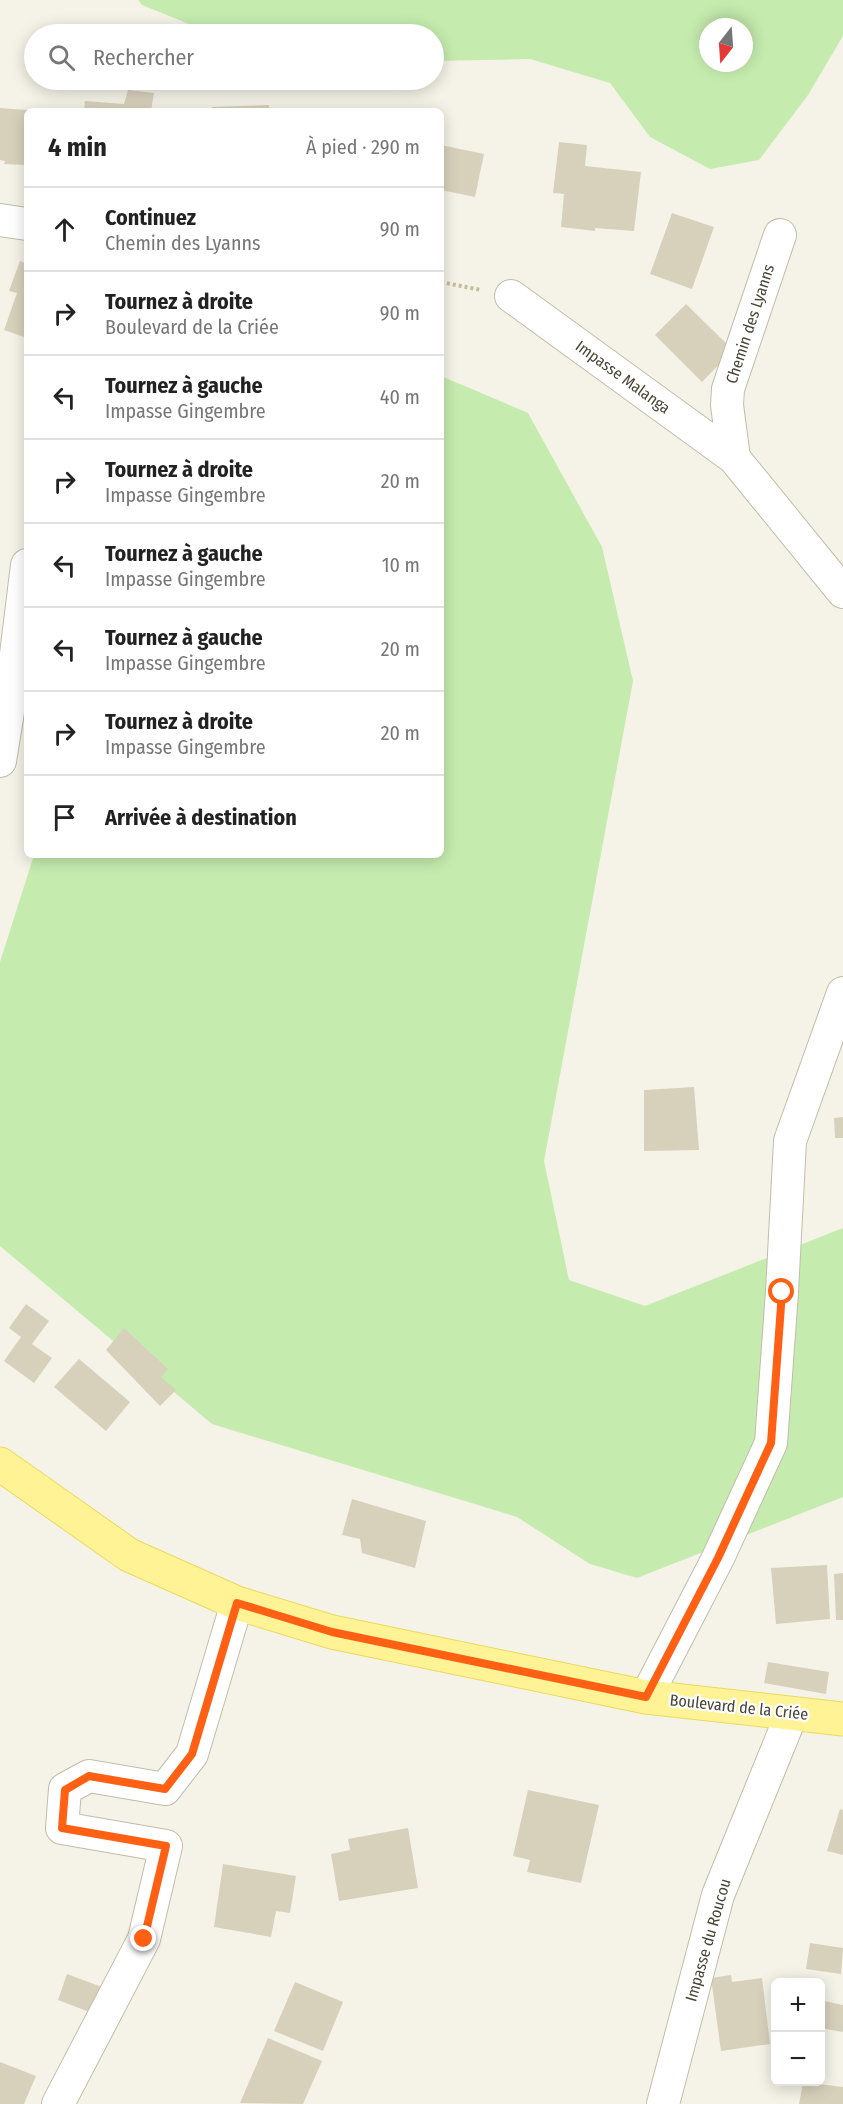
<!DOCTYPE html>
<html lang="fr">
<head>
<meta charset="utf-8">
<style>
  :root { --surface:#fff; --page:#f2f2f2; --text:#222; --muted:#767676; --line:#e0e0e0 }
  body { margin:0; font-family:"Fira Sans Condensed",sans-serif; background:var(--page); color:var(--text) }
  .controls { position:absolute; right:18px; bottom:18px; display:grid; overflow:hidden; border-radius:9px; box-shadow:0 3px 15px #0003 }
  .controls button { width:54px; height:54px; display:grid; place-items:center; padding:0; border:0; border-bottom:2px solid var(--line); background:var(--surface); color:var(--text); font:30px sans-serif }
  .compass { position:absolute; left:699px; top:18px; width:54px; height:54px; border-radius:50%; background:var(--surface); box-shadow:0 3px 15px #0003; rotate:197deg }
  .stop { position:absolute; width:18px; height:18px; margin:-14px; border:4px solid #ff6014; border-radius:50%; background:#fff }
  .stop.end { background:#ff6014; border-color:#fff; box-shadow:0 2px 6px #0008 }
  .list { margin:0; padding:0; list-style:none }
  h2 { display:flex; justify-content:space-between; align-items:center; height:78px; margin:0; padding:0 24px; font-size:26px }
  h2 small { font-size:20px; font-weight:400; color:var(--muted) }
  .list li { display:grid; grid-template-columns:39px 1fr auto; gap:18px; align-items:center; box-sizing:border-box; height:84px; padding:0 24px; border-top:2px solid var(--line) }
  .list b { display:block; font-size:22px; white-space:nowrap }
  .list p { margin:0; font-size:20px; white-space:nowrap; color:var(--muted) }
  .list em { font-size:20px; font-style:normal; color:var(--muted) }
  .icon { flex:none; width:33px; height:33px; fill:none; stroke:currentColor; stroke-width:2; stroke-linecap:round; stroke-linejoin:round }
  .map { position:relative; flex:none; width:843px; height:2104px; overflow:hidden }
  .search { position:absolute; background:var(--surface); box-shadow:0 3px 15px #0003; left:24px; top:24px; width:420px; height:66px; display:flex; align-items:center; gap:15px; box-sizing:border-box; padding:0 21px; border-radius:33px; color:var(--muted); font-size:22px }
  .panel { position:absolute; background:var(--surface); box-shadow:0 3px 15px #0003; left:24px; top:108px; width:420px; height:750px; border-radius:9px }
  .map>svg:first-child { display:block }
</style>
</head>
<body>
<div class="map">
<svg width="843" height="2104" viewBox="0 0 843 2104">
  <rect width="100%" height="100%" fill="#f5f3e7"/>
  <g fill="#c5ebae" fill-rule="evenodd">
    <path d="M 138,0 L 843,0 L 843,36 L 808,95 L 759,160 L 710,169 L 650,137 L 610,83 L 530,59 L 434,61 L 434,34 L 214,34 L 142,5 ZM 708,27 L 744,27 L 744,63 L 708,63 Z"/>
    <path d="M 441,376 L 528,413 L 602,547 L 633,681 L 544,1161 L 569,1280 L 645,1306 L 843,1228 L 843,1497 L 637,1578 L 590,1564 L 517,1517 L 212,1424 L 0,1246 L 0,962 L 34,855 L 441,855 Z"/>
  </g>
  <g fill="#d7d1bc">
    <path d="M 128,90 L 154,93 L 151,111 L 84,111 L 85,101 L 124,104 Z"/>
    <path d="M 269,105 L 269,111 L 212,111 L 212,107 Z"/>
    <path d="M 0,108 L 27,110 L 27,165 L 4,164 L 5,161 L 0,160 Z"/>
    <path d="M 559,142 L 587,145 L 585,166 L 641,172 L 634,231 L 595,228 L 595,231 L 561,227 L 564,194 L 553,193 Z"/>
    <path d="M 441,145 L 484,154 L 475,197 L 441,190 Z"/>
    <path d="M 672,213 L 714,227 L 692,289 L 650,274 Z"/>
    <path d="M 20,261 L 27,264 L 27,338 L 4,330 L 17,293 L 9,291 Z"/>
    <path d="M 686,304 L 733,350 L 702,382 L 655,335 Z"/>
    <path d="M 694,1087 L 699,1150 L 644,1151 L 644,1090 Z"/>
    <path d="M 843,1117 L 843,1138 L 835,1138 L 834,1118 Z"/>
    <path d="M 26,1304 L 49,1321 L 32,1344 L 52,1358 L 34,1383 L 4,1361 L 21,1337 L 9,1328 Z"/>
    <path d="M 124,1328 L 168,1369 L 161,1377 L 176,1390 L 160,1406 L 106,1350 Z"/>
    <path d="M 79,1359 L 130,1402 L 106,1431 L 54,1387 Z"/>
    <path d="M 352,1499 L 426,1521 L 415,1568 L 362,1553 L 360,1539 L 342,1535 Z"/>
    <path d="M 827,1565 L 830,1619 L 776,1624 L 771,1568 Z"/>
    <path d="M 843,1573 L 843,1620 L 836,1620 L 834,1574 Z"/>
    <path d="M 768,1662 L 829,1672 L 826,1694 L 764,1683 Z"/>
    <path d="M 528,1790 L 599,1805 L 581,1883 L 527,1872 L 530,1860 L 513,1856 Z"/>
    <path d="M 840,1809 L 843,1810 L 843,1855 L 827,1851 Z"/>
    <path d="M 408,1828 L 418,1888 L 339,1901 L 331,1854 L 350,1850 L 348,1839 Z"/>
    <path d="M 223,1864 L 296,1876 L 290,1913 L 276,1911 L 271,1937 L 214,1927 Z"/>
    <path d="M 810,1943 L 843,1948 L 841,1974 L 806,1969 Z"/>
    <path d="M 67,1974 L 102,1987 L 92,2013 L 58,2000 Z"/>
    <path d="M 731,1975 L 732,1982 L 762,1978 L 770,2044 L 721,2051 L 711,1978 Z"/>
    <path d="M 295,1982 L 343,2002 L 323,2051 L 274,2031 Z"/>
    <path d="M 820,2000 L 843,2005 L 843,2032 L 820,2028 Z"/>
    <path d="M 268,2038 L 322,2061 L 303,2104 L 240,2103 Z"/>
    <path d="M 0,2062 L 36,2076 L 24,2104 L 0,2104 Z"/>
    <path d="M 803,2082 L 843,2087 L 843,2104 L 799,2104 Z"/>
  </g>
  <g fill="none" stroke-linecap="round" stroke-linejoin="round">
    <g stroke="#c1bda9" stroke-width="34">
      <g id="street">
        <path d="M 0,220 L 27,224"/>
        <path d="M 780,235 L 728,389 L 727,405 L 734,458 L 843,592"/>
        <path d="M 511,296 L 734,458"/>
        <path d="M 0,761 L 12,687 L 27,565"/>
        <path d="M 646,1697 L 718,1558 L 771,1443 L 782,1292 L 790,1141 L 843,993"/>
        <path d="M 58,2104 L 144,1939 L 166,1846 L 62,1828 L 65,1789 L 89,1776 L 165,1789 L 192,1754 L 237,1603"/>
        <path d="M 663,2104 L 718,1895 L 792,1713"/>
      </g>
    </g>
    <g stroke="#ebd95f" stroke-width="35">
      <path id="primary" d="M 0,1464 L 129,1555 L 237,1603 L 332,1632 L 646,1697 L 843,1719"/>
    </g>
    <path stroke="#c4bc9a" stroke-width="4" stroke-dasharray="3 3" stroke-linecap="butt" d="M 441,282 L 481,290"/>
    <use href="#street" stroke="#fff" stroke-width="32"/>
    <use href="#primary" stroke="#fff396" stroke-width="33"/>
  </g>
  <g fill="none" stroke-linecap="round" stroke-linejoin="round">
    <path stroke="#ff6014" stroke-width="8" d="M 144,1939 L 166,1846 L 62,1828 L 65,1790 L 89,1776 L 165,1789 L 192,1754 L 237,1603 L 332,1632 L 646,1697 L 718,1558 L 771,1443 L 782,1292"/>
  </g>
  <g text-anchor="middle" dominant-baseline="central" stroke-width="4.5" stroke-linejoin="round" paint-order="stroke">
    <g font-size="16" fill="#484436" stroke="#fff">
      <text transform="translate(750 324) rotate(-72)">Chemin des Lyanns</text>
      <text transform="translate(623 377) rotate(36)">Impasse Malanga</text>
      <text transform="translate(739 1707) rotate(6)">Boulevard de la Criée</text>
      <text transform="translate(708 1940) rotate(-74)">Impasse du Roucou</text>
    </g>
  </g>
</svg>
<div class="controls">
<button>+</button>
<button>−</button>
</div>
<svg class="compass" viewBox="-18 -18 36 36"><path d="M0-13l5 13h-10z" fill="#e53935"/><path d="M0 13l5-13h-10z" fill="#767676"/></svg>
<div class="stop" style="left:782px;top:1292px"></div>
<div class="stop end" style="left:144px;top:1939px"></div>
<div class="search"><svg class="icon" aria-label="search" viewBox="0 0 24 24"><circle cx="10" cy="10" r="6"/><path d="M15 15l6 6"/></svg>Rechercher</div>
<section class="panel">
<h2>4 min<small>À pied · 290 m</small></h2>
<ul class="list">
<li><svg class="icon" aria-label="ahead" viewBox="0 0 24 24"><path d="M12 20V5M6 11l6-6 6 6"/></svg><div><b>Continuez</b><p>Chemin des Lyanns</p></div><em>90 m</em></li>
<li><svg class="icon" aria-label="right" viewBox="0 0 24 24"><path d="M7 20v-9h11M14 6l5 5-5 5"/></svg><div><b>Tournez à droite</b><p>Boulevard de la Criée</p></div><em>90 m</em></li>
<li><svg class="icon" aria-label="left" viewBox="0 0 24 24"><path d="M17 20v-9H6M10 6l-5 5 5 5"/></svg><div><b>Tournez à gauche</b><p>Impasse Gingembre</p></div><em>40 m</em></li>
<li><svg class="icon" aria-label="right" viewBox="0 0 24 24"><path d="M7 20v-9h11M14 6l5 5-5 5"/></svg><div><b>Tournez à droite</b><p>Impasse Gingembre</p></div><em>20 m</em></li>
<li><svg class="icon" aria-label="left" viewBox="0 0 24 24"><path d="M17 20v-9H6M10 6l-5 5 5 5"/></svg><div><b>Tournez à gauche</b><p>Impasse Gingembre</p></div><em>10 m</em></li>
<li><svg class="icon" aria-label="left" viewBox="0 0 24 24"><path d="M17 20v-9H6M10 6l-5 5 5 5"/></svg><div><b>Tournez à gauche</b><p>Impasse Gingembre</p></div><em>20 m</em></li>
<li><svg class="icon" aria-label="right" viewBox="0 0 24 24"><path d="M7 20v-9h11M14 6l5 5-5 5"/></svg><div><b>Tournez à droite</b><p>Impasse Gingembre</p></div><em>20 m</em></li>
<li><svg class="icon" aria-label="arrive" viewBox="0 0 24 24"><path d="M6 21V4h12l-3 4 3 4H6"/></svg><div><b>Arrivée à destination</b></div></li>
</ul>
</section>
</div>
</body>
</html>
